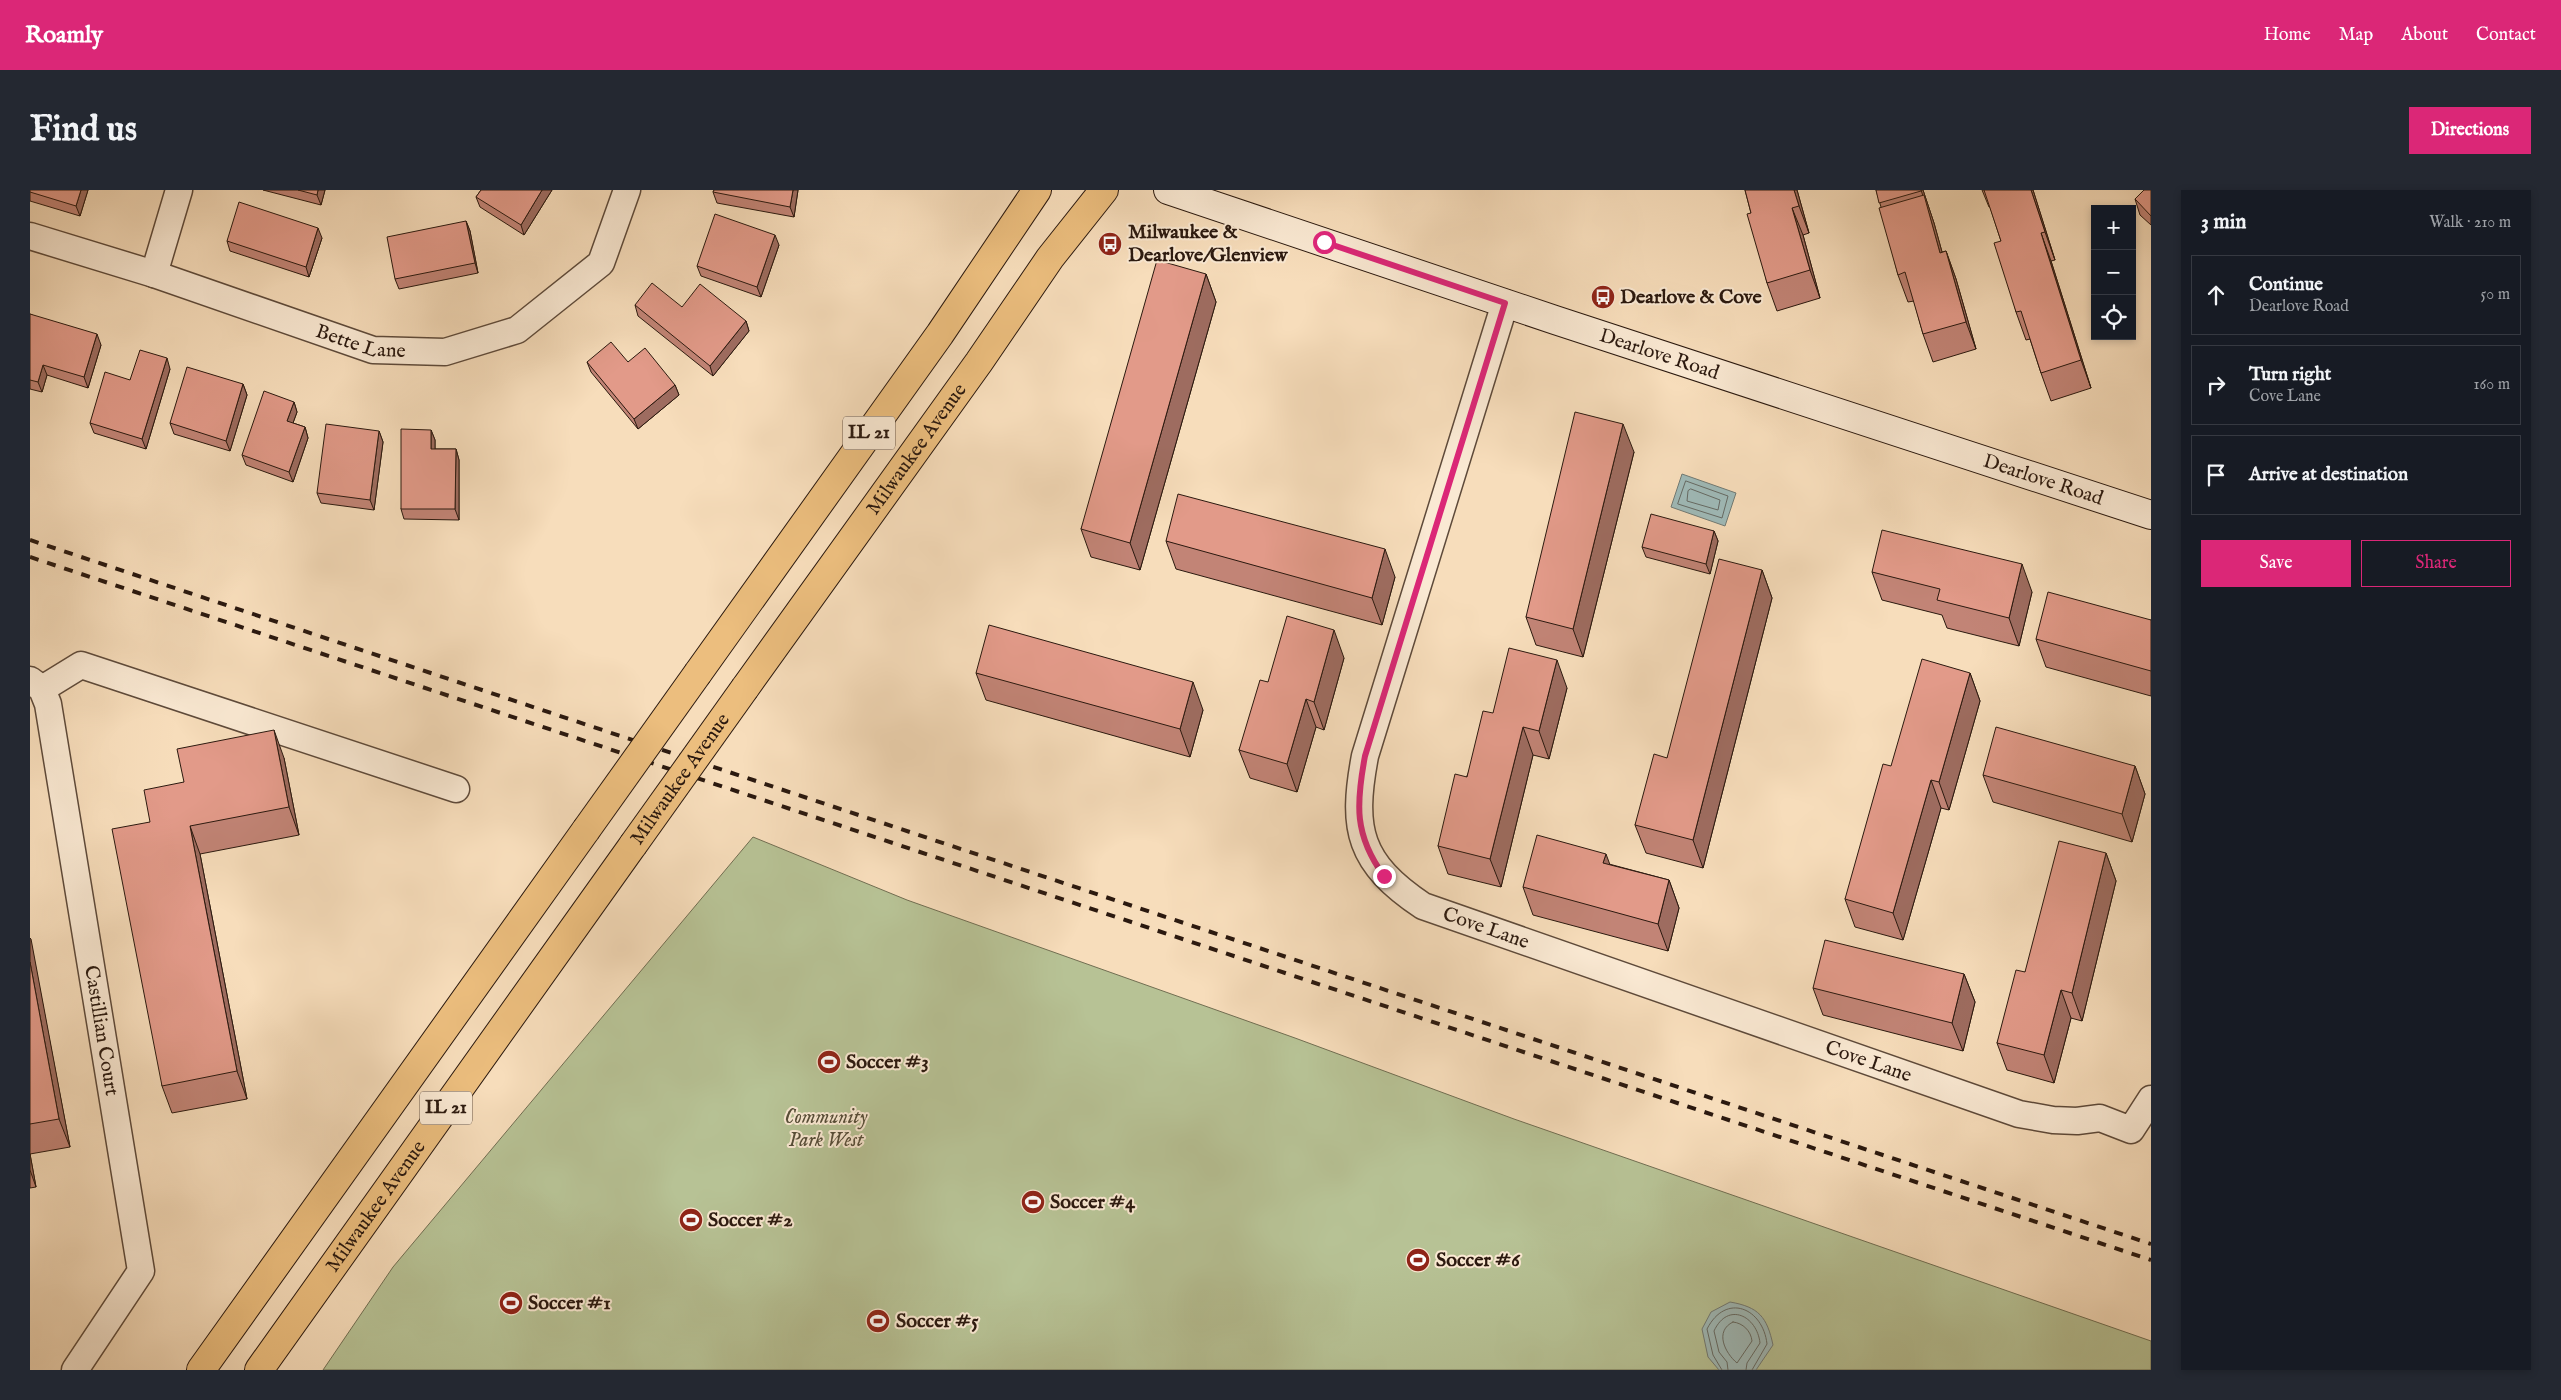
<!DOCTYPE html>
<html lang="en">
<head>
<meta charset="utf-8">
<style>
  :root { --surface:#171b24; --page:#242831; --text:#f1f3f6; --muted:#9ea1a6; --line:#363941; --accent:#db2777 }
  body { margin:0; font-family:"IM FELL English",serif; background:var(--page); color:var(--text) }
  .controls { position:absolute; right:15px; top:15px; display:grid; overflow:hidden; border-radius:0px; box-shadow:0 2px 8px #0003 }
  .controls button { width:45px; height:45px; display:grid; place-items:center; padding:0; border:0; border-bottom:1px solid var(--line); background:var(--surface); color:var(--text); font:25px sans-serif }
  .stop { position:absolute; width:15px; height:15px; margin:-11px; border:4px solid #db2777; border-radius:50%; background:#fff }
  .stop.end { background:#db2777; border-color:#fff; box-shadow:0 1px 5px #0008 }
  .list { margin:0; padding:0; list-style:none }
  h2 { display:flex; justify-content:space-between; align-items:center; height:65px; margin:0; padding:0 20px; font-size:21px }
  h2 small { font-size:16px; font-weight:400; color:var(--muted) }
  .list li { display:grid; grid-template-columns:32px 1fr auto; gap:15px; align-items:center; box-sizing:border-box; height:80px; margin:0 10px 10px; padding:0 10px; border:1px solid var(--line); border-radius:0px }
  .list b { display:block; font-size:19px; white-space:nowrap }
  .list p { margin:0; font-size:16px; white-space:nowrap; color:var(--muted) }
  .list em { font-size:16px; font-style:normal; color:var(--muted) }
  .actions { display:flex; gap:10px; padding:15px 20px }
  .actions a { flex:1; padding:11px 0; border:1px solid var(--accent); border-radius:0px; text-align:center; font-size:18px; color:var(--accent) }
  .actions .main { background:var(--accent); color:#fff }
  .icon { flex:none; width:28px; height:28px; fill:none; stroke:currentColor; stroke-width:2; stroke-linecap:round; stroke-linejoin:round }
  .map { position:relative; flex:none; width:2121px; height:1180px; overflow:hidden; border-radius:0px }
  header { display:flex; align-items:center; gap:30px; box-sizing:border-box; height:70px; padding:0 25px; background:var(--accent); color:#fff }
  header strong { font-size:24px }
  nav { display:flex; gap:28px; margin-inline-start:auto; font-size:18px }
  .intro { display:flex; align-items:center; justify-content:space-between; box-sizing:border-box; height:120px; padding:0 30px }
  h1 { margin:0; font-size:35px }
  .button { padding:12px 22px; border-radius:0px; background:var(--accent); color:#fff; font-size:18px; font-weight:700 }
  main { display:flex; gap:30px; padding:0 30px }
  aside { flex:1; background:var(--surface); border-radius:0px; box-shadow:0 2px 8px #0003 }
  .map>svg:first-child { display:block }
</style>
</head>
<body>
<header>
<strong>Roamly</strong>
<nav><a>Home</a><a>Map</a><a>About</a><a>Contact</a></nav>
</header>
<div class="intro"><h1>Find us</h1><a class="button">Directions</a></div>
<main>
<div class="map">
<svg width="2121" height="1180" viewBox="0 0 2121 1180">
  <rect width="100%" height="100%" fill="#f7ddbb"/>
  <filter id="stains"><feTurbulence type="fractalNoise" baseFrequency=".004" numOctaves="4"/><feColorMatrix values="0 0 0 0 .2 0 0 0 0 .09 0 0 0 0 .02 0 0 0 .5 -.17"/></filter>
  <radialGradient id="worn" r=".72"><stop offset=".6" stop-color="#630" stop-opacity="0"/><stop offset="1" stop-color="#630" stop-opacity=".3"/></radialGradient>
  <path fill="#b7c295" stroke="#716e52" d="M 723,647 L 877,710 L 1265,848 L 1484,929 L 2121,1151 L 2121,1180 L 293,1180 L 363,1077 Z"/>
  <g fill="#9fbab8" stroke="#717a74">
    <path d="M 1652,284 L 1706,303 L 1695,336 L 1641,317 Z"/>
    <path d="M 1700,1112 C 1729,1117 1737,1127 1743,1155 L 1726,1180 L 1689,1180 L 1678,1167 L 1672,1139 L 1681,1122 Z"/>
  </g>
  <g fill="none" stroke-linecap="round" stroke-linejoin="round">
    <g stroke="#656a64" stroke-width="1">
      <path d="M 1656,291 L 1698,306 L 1692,328 L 1648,314 Z"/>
      <path d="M 1661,299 L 1690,310 L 1688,320 L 1657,311 L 1658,301 Z"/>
      <path d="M 1703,1132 C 1713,1133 1721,1141 1722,1151 L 1707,1173 C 1695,1163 1684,1141 1703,1132 Z"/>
      <path d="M 1692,1180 L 1683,1165 L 1677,1139 C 1696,1102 1733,1118 1737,1154 L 1722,1180"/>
      <path d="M 1698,1180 L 1697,1172 L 1689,1162 L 1684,1141 C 1698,1111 1727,1126 1730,1153 L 1717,1173 L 1716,1180"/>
    </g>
    <g stroke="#5e4a3a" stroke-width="29">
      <g id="minor">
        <path id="s1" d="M 0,46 L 124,84 L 343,160 L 415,162 L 487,140 L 571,73 L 597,0"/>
        <path d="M 124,84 L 149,0"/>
        <path id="s2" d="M 1475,113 L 1335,566 C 1321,640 1329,673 1393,716 L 1989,924 L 2023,930 L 2047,931 L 2070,928 L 2101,940 L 2121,909"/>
        <path id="s3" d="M 0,490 L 12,499 L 18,514 L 111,1081 L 45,1180"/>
        <path d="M 12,499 L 51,475 L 426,599"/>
      </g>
    </g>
    <g stroke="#2b190f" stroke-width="30">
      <g id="secondary">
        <path id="s4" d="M 1138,0 L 1525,130 L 2121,325"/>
      </g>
    </g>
    <g stroke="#2b190f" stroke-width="30">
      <g id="primary">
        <path d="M 668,483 L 910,144 L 1007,0"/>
        <path id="s5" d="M 715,498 L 949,172 L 1020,68 L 1074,0"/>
        <path d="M 171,1180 L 556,640"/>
        <path id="s6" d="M 229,1180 L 603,655"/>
      </g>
    </g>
    <use href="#minor" stroke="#fae9d3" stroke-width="26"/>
    <use href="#secondary" stroke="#fae9d3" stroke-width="28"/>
    <use href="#primary" stroke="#ecbe7e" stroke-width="28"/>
    <g stroke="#2b190f" stroke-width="4" stroke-dasharray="9 9" stroke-linecap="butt">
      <path d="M 0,350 L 2121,1054"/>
      <path d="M 0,367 L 2121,1070"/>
    </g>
    <g stroke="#2b190f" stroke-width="30" stroke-linecap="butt">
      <g id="primary-bridge">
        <path d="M 556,640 L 668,483"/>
        <path id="s7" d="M 603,655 L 715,498"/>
      </g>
    </g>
    <use href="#primary-bridge" stroke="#ecbe7e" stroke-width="28"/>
  </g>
  <g fill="#c28476" stroke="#2b190f">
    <path d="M 0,0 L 58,0 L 50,26 L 0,11 Z"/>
    <path d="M 233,0 L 295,0 L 291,15 Z"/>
    <path d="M 451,0 L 522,0 L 494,45 L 450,17 L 446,7 Z"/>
    <path d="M 684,0 L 768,0 L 764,27 L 687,13 L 683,2 Z"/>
    <path d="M 1715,0 L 1767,0 L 1779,43 L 1773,45 L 1790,108 L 1747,121 L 1737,93 L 1721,23 Z"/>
    <path d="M 1846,0 L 1893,0 L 1904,33 L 1912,62 L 1916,61 L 1926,89 L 1946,159 L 1903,172 L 1893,144 L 1884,111 L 1878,112 L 1868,85 L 1851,17 Z"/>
    <path d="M 1952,0 L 2003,0 L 2025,70 L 2021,71 L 2061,198 L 2021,211 L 2011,183 L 2000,149 L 1996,150 L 1986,122 L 1971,51 L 1960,17 L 1959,17 Z"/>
    <path d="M 2121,0 L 2121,35 L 2110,25 L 2105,9 Z"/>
    <path d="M 436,31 L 440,41 L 448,83 L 369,99 L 365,89 Z"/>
    <path d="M 292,48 L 279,87 L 200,61 L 197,51 Z"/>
    <path d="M 749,55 L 731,107 L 671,86 L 667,76 Z"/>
    <path d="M 1176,84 L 1186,112 L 1110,380 L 1061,367 L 1051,339 Z"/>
    <path d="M 605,115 L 652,117 L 716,131 L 719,141 L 683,186 L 608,126 Z"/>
    <path d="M 0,124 L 71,155 L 58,198 L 17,185 L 12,202 L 0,199 Z"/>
    <path d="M 557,172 L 598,172 L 645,195 L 649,205 L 608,239 L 561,182 Z"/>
    <path d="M 140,179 L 116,259 L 64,243 L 60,233 L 100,190 Z"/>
    <path d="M 213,194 L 217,205 L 200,261 L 144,244 L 140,233 Z"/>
    <path d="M 264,212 L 267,222 L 263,233 L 275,237 L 278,248 L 263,292 L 216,275 L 212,265 Z"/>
    <path d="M 401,240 L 405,250 L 405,259 L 426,259 L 429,270 L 429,330 L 374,329 L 371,319 Z"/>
    <path d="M 349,241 L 353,252 L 344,320 L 291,313 L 287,303 Z"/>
    <path d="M 1604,262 L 1553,467 L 1506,455 L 1496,427 Z"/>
    <path d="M 1684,341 L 1688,351 L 1680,384 L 1616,367 L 1612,357 Z"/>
    <path d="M 1136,351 L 1365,387 L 1352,435 L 1146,379 Z"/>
    <path d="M 1732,380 L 1742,408 L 1673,678 L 1616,663 L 1605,635 L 1637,568 Z"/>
    <path d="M 1842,382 L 2002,402 L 1989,456 L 1917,438 L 1912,425 L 1852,410 Z"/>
    <path d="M 2121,430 L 2121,506 L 2016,477 L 2006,449 Z"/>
    <path d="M 1314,468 L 1294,540 L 1286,537 L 1267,602 L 1220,588 L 1209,560 L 1238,492 Z"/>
    <path d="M 946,483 L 1173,520 L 1160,567 L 956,510 Z"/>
    <path d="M 1940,483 L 1950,511 L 1919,620 L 1911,618 L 1873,750 L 1825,737 L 1815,709 Z"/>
    <path d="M 1537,498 L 1519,569 L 1503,565 L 1471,697 L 1418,684 L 1408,656 L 1463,523 Z"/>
    <path d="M 254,568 L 269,645 L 170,664 L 217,909 L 142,923 L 132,896 L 120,632 L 154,592 Z"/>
    <path d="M 2105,576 L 2115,604 L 2102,652 L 1963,612 L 1953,585 Z"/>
    <path d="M 2076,663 L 2086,691 L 2052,831 L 2041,828 L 2024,893 L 1977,880 L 1967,853 L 1995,782 Z"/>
    <path d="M 1579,674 L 1639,690 L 1649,718 L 1638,761 L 1503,725 L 1493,697 Z"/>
    <path d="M 0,748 L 40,957 L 0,964 Z"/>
    <path d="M 1934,784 L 1945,812 L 1933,861 L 1793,825 L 1783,798 Z"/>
    <path d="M 0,964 L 6,997 L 0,998 Z"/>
  </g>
  <g fill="#9e6c60" stroke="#2b190f">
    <path d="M 51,0 L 58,0 L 50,26 L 46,16 Z"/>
    <path d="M 288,0 L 295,0 L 291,15 L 287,5 Z"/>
    <path d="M 512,0 L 522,0 L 494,45 L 491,35 Z"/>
    <path d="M 763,0 L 768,0 L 764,27 L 760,17 Z"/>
    <path d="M 1764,0 L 1767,0 L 1779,43 L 1769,16 Z"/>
    <path d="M 1891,0 L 1893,0 L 1904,33 L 1920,91 L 1910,63 L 1899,24 Z"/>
    <path d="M 2001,0 L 2003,0 L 2025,70 L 2015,42 Z"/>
    <path d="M 1762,18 L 1773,45 L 1790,108 L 1780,80 Z"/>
    <path d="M 436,31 L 440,41 L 448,83 L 445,73 Z"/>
    <path d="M 288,38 L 292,48 L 279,87 L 276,77 Z"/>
    <path d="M 2011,43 L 2021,71 L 2061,198 L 2051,170 Z"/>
    <path d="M 745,45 L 749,55 L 731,107 L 727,97 Z"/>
    <path d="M 1916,61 L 1926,89 L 1946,159 L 1936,132 Z"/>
    <path d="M 1176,84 L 1186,112 L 1110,380 L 1100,353 Z"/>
    <path d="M 716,131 L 719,141 L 683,186 L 680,176 Z"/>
    <path d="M 67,144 L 71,155 L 58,198 L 54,187 Z"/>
    <path d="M 137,168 L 140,179 L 116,259 L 112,249 Z"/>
    <path d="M 13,175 L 17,185 L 12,202 L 8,192 Z"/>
    <path d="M 213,194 L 217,205 L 200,261 L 196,251 Z"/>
    <path d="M 645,195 L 649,205 L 608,239 L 604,229 Z"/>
    <path d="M 264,212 L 267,222 L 260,241 L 257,231 Z"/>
    <path d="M 1593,234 L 1604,262 L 1553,467 L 1543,439 Z"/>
    <path d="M 275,237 L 278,248 L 263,292 L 259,282 Z"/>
    <path d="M 401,240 L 405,250 L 405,270 L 401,259 Z"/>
    <path d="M 349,241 L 353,252 L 344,320 L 340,310 Z"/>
    <path d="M 426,259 L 429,270 L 429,330 L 425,319 Z"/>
    <path d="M 1684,341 L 1688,351 L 1680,384 L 1676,374 Z"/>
    <path d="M 1355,359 L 1365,387 L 1352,435 L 1342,408 Z"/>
    <path d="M 1992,374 L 2002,402 L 1989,456 L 1979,428 Z"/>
    <path d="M 1732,380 L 1742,408 L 1673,678 L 1663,650 Z"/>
    <path d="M 1304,440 L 1314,468 L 1294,540 L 1284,512 Z"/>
    <path d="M 1527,470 L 1537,498 L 1519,569 L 1509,541 Z"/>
    <path d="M 1940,483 L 1950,511 L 1919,620 L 1909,592 Z"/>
    <path d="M 1163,492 L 1173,520 L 1160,567 L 1150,539 Z"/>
    <path d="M 1276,509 L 1286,537 L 1267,602 L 1257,574 Z"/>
    <path d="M 1493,537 L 1503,565 L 1471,697 L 1460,669 Z"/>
    <path d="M 244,540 L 254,568 L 269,645 L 259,617 Z"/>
    <path d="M 2105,576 L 2115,604 L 2102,652 L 2092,624 Z"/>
    <path d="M 1901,590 L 1911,618 L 1873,750 L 1863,723 Z"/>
    <path d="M 160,636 L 170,664 L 217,909 L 207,881 Z"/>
    <path d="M 2076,663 L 2086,691 L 2052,831 L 2042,803 Z"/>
    <path d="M 1576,664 L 1586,691 L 1573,673 Z"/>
    <path d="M 1639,690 L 1649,718 L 1638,761 L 1628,734 Z"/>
    <path d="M 0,748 L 1,749 L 40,957 L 29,929 L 0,772 Z"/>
    <path d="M 1934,784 L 1945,812 L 1933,861 L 1922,833 Z"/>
    <path d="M 2031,800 L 2041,828 L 2024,893 L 2014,865 Z"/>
    <path d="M 0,964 L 6,997 L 0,980 Z"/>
  </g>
  <g fill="#e29a89" stroke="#2b190f">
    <path d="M 0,0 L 51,0 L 46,16 L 0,2 Z"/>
    <path d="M 268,0 L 288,0 L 287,5 Z"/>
    <path d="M 451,0 L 512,0 L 491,35 L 446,7 Z"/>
    <path d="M 684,0 L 763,0 L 760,17 L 683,2 Z"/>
    <path d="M 1715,0 L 1764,0 L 1769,16 L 1762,18 L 1780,80 L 1737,93 L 1717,24 L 1721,23 Z"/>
    <path d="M 1846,0 L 1891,0 L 1891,1 L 1849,13 Z"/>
    <path d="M 1954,0 L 2001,0 L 2015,42 L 2011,43 L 2051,170 L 2011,183 L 1991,121 L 1986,122 L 1964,53 L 1971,51 Z"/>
    <path d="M 2114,0 L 2121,0 L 2121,26 L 2105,9 Z"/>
    <path d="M 1894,5 L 1910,63 L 1916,61 L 1936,132 L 1893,144 L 1875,82 L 1868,85 L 1849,18 Z"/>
    <path d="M 209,12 L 288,38 L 276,77 L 197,51 Z"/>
    <path d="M 685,24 L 745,45 L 727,97 L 667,76 Z"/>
    <path d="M 436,31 L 445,73 L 365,89 L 357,47 Z"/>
    <path d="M 1127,70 L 1176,84 L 1100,353 L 1051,339 Z"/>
    <path d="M 622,93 L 652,117 L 670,94 L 716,131 L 680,176 L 605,115 Z"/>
    <path d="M 0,124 L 67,144 L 54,187 L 13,175 L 8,192 L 0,190 Z"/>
    <path d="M 581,152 L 598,172 L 615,158 L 645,195 L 604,229 L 557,172 Z"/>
    <path d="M 110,160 L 137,168 L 112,249 L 60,233 L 75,182 L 100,190 Z"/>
    <path d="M 157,177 L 213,194 L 196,251 L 140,233 Z"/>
    <path d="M 234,201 L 264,212 L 257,231 L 275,237 L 259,282 L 212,265 Z"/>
    <path d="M 1545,222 L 1593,234 L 1543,439 L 1496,427 Z"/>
    <path d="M 296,234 L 349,241 L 340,310 L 287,303 Z"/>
    <path d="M 371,239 L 401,240 L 401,259 L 426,259 L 425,319 L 371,319 Z"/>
    <path d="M 1148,304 L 1355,359 L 1342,408 L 1136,351 Z"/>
    <path d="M 1621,324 L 1684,341 L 1676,374 L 1612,357 Z"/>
    <path d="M 1852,340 L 1992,374 L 1979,428 L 1907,410 L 1910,399 L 1842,382 Z"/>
    <path d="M 1689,369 L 1732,380 L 1663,650 L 1605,635 L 1624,564 L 1637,568 Z"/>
    <path d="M 2018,402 L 2121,430 L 2121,481 L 2006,449 Z"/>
    <path d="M 1257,426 L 1304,440 L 1284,512 L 1276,509 L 1257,574 L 1209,560 L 1230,490 L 1238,492 Z"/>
    <path d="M 959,435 L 1163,492 L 1150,539 L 946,483 Z"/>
    <path d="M 1479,458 L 1527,470 L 1509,541 L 1493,537 L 1460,669 L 1408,656 L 1425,584 L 1437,587 L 1453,521 L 1463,523 Z"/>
    <path d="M 1892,469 L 1940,483 L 1909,592 L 1901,590 L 1863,723 L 1815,709 L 1853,574 L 1861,576 Z"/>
    <path d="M 1966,537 L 2105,576 L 2092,624 L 1953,585 Z"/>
    <path d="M 244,540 L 259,617 L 160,636 L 207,881 L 132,896 L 82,639 L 120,632 L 114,600 L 154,592 L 147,559 Z"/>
    <path d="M 1507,645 L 1576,664 L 1573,673 L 1639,690 L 1628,734 L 1493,697 Z"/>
    <path d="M 2029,651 L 2076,663 L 2042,803 L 2031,800 L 2014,865 L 1967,853 L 1986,780 L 1995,782 Z"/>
    <path d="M 1795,750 L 1934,784 L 1922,833 L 1783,798 Z"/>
    <path d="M 0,772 L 29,929 L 0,934 Z"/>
  </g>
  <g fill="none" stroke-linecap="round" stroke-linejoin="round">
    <path stroke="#db2777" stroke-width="6" d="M 1294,52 L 1475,113 L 1335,566 C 1326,614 1324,645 1354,686"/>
  </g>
  <defs>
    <g id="bus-disc" transform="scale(1.25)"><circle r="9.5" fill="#8f2418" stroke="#fae9d3"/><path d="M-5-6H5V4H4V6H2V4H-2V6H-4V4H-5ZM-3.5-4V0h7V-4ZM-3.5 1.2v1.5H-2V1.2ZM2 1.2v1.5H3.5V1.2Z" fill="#fff"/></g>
    <g id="stadium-disc" transform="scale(1.25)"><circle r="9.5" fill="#8f2418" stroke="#fae9d3"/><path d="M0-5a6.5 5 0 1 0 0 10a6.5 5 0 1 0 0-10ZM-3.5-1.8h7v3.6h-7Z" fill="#fff"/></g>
  </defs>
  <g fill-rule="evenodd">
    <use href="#bus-disc" x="1080" y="54"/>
    <use href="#bus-disc" x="1573" y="107"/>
    <use href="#stadium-disc" x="799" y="872"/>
    <use href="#stadium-disc" x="1003" y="1012"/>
    <use href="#stadium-disc" x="661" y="1030"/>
    <use href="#stadium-disc" x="1388" y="1070"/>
    <use href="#stadium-disc" x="481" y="1113"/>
    <use href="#stadium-disc" x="848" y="1131"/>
  </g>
  <g text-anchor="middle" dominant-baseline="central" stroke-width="4" stroke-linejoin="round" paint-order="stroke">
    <g fill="#fae9d3" stroke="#69574a" stroke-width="1">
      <rect x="813" y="226.5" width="52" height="33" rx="4"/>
      <rect x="390" y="901.5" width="52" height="33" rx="4"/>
    </g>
    <g font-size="19" font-weight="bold" fill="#2b190f">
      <text x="839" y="243">IL 21</text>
      <text x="416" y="918">IL 21</text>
    </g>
    <g font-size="20" font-weight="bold" fill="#2b190f" stroke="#fae9d3" text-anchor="start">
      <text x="1098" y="42">Milwaukee &amp;<tspan x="1098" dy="23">Dearlove/Glenview</tspan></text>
      <text x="1590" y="107">Dearlove &amp; Cove</text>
      <text x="816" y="872">Soccer #3</text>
      <text x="1020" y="1012">Soccer #4</text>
      <text x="678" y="1030">Soccer #2</text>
      <text x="1406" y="1070">Soccer #6</text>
      <text x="498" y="1113">Soccer #1</text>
      <text x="866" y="1131">Soccer #5</text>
    </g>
    <g font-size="20" fill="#2b190f" stroke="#fae9d3">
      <text stroke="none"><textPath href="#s1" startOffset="348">Bette Lane</textPath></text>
      <text stroke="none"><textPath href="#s4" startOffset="518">Dearlove Road</textPath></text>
      <text stroke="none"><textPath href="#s5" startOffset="294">Milwaukee Avenue</textPath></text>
      <text stroke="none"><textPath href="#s4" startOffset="922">Dearlove Road</textPath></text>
      <text stroke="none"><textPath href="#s7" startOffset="81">Milwaukee Avenue</textPath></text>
      <text stroke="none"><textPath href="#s2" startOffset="716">Cove Lane</textPath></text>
      <text stroke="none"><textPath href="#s3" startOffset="362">Castillian Court</textPath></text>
      <text stroke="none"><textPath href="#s2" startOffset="1121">Cove Lane</textPath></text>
      <text stroke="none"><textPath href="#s6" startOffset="201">Milwaukee Avenue</textPath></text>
    </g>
    <g font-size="20" font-style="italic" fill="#554c37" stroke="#fae9d3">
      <text x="796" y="927">Community<tspan x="796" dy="23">Park West</tspan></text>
    </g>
  </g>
  <rect width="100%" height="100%" filter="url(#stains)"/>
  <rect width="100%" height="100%" fill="url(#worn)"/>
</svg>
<div class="controls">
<button>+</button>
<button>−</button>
<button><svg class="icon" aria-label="locate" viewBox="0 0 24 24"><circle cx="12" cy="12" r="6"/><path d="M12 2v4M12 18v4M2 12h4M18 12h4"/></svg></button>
</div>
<div class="stop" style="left:1294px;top:52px"></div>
<div class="stop end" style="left:1354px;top:686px"></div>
</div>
<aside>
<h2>3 min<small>Walk · 210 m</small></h2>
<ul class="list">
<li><svg class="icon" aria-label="ahead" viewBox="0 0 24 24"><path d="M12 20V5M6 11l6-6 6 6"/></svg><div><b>Continue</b><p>Dearlove Road</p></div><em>50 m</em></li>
<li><svg class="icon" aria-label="right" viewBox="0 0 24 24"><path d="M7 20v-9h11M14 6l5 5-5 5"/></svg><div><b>Turn right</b><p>Cove Lane</p></div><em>160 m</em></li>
<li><svg class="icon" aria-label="arrive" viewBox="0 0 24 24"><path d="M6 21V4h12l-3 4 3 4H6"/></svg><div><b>Arrive at destination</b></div></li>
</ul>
<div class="actions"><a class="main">Save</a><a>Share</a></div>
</aside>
</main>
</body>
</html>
